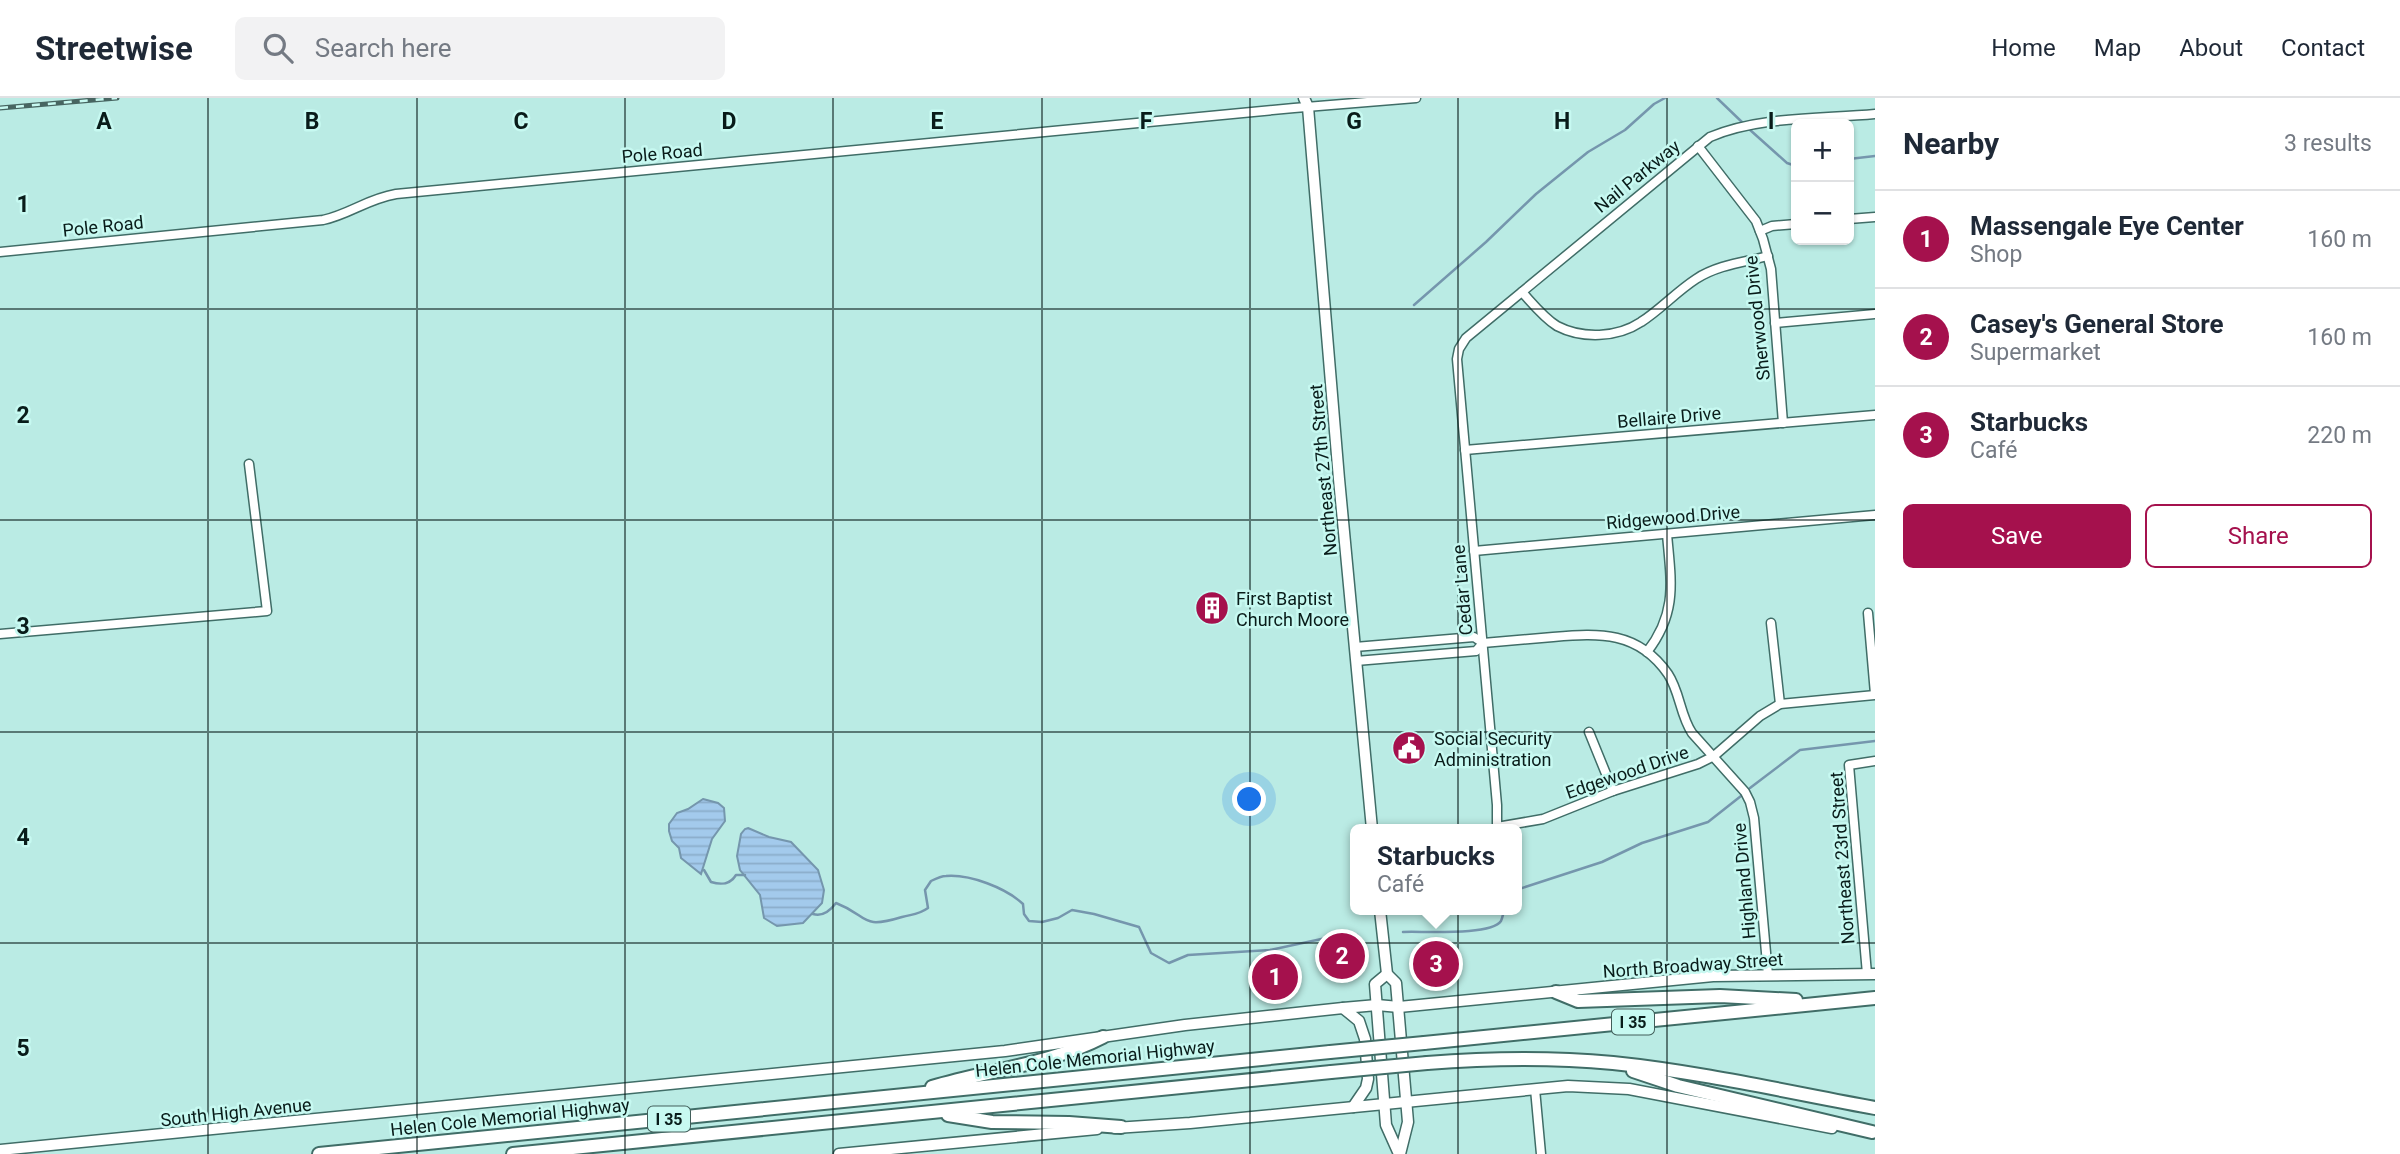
<!DOCTYPE html>
<html lang="en">
<head>
<meta charset="utf-8">
<style>
  :root { --surface:#fff; --page:#f2f2f3; --text:#1f2937; --muted:#747a83; --line:#e0e1e3; --accent:#a5114d }
  body { margin:0; font-family:Roboto,sans-serif; background:var(--page); color:var(--text) }
  .controls { position:absolute; right:21px; top:21px; display:grid; overflow:hidden; border-radius:10px; box-shadow:0 2px 5px #0004 }
  .controls button { width:63px; height:63px; display:grid; place-items:center; padding:0; border:0; border-bottom:2px solid var(--line); background:var(--surface); color:var(--text); font:35px sans-serif }
  .you { position:absolute; left:1250px; top:702px; width:24px; height:24px; margin:-18px; border:5px solid #fff; border-radius:50%; background:#1a73e8; box-shadow:0 0 0 10px #1a73e833 }
  .badge { display:grid; place-items:center; width:46px; height:46px; border-radius:50%; background:var(--accent); color:#fff; font-size:23px; font-weight:700 }
  .pin { position:absolute; translate:-50% -50%; border:4px solid #fff; box-shadow:0 2px 7px #0006 }
  .popup { position:absolute; left:1350px; top:726px; width:172px; height:91px; box-sizing:border-box; display:grid; place-content:center; border-radius:10px; background:var(--surface); filter:drop-shadow(0 2px 5px #0005); font-size:23px; white-space:nowrap; color:var(--muted) }
  .popup b { font-size:26px; color:var(--text) }
  .popup::after { content:''; position:absolute; left:50%; top:100%; margin-left:-14px; border:14px solid transparent; border-top-color:var(--surface) }
  .list { margin:0; padding:0; list-style:none }
  h2 { display:flex; justify-content:space-between; align-items:center; height:91px; margin:0; padding:0 28px; font-size:30px }
  h2 small { font-size:23px; font-weight:400; color:var(--muted) }
  .list li { display:grid; grid-template-columns:46px 1fr auto; gap:21px; align-items:center; box-sizing:border-box; height:98px; padding:0 28px; border-top:2px solid var(--line) }
  .list b { display:block; font-size:26px; white-space:nowrap }
  .list p { margin:0; font-size:23px; white-space:nowrap; color:var(--muted) }
  .list em { font-size:23px; font-style:normal; color:var(--muted) }
  .actions { display:flex; gap:14px; padding:21px 28px }
  .actions a { flex:1; padding:16px 0; border:2px solid var(--accent); border-radius:10px; text-align:center; font-size:24px; color:var(--accent) }
  .actions .main { background:var(--accent); color:#fff }
  .icon { flex:none; width:38px; height:38px; fill:none; stroke:currentColor; stroke-width:2; stroke-linecap:round; stroke-linejoin:round }
  .map { position:relative; flex:none; width:1875px; height:1056px; overflow:hidden }
  header { display:flex; align-items:center; gap:42px; box-sizing:border-box; height:98px; padding:0 35px; background:var(--surface); border-bottom:2px solid var(--line) }
  header strong { font-size:33px }
  nav { display:flex; gap:38px; margin-inline-start:auto; font-size:24px }
  .search { width:490px; height:63px; background:var(--page); display:flex; align-items:center; gap:18px; box-sizing:border-box; padding:0 24px; border-radius:10px; color:var(--muted); font-size:26px }
  main { display:flex }
  aside { flex:1; background:var(--surface) }
  .map>svg:first-child { display:block }
</style>
</head>
<body>
<header>
<strong>Streetwise</strong>
<div class="search"><svg class="icon" aria-label="search" viewBox="0 0 24 24"><circle cx="10" cy="10" r="6"/><path d="M15 15l6 6"/></svg>Search here</div>
<nav><a>Home</a><a>Map</a><a>About</a><a>Contact</a></nav>
</header>
<main>
<div class="map">
<svg width="1875" height="1056" viewBox="0 0 1875 1056">
  <defs>
    <pattern id="water-rules" width="6" height="5" patternUnits="userSpaceOnUse" patternTransform="scale(1.75)"><rect width="6" height="5" fill="#a3caec"/><path d="M0 2.5h6" fill="none" stroke="#8badca"/></pattern>
  </defs>
  <rect width="100%" height="100%" fill="#baebe4"/>
  <g fill="url(#water-rules)" stroke="#7596ad" stroke-width="2">
    <path d="M 703,701 L 718,705 L 724,710 L 725,723 L 712,741 L 701,776 L 681,760 L 679,750 L 672,743 L 669,733 L 669,726 L 677,715 L 688,711 Z"/>
    <path d="M 748,730 L 769,739 L 791,744 L 818,772 L 824,792 L 822,805 L 803,825 L 777,828 L 764,820 L 760,797 L 740,772 L 737,758 L 741,736 L 745,731 Z"/>
  </g>
  <g fill="none" stroke-linecap="round" stroke-linejoin="round">
    <g stroke="#7596ad" stroke-width="2.5">
      <path d="M 1717,0 L 1744,26"/>
      <path d="M 1749,31 L 1787,65 L 1796,68"/>
      <path d="M 1849,61 L 1875,58"/>
      <path d="M 1414,207 L 1486,144 L 1536,96 L 1588,54 L 1625,32 L 1654,6 L 1665,0"/>
      <path d="M 1750,690 L 1800,652 L 1875,643"/>
      <path d="M 704,772 L 711,784 C 721,787 730,787 736,777 L 745,777"/>
      <path d="M 1516,792 L 1602,764 L 1642,745 L 1708,724 L 1741,698"/>
      <path d="M 813,816 C 823,819 830,813 836,805 C 870,818 859,832 902,819 C 913,816 918,817 928,810 L 925,792 L 931,783 C 935,781 942,778 946,778 C 970,776 1006,790 1023,806 L 1024,816 L 1029,823 L 1042,824 L 1058,820 L 1072,812 L 1094,816 L 1139,829 L 1151,855 L 1169,865 L 1188,857 L 1270,852 L 1326,840 L 1357,837"/>
      <path d="M 1403,834 C 1422,833 1491,838 1501,823 C 1502,821 1504,813 1504,812"/>
    </g>
    <g stroke="#406d67" stroke-width="11">
      <g id="minor">
        <path d="M 1875,16 C 1822,21 1759,18 1710,39 L 1466,240 L 1459,251 L 1457,261 L 1497,707 L 1497,729 L 1543,721 L 1613,693 L 1698,666 L 1714,658 L 1760,618 L 1780,606 L 1875,597"/>
        <path d="M 1698,48 L 1756,123 L 1763,141 L 1771,171 L 1783,325"/>
        <path d="M 1849,121 L 1875,119"/>
        <path d="M 1760,133 L 1772,128 L 1796,126"/>
        <path d="M 0,154 L 323,122 C 350,116 367,101 396,96 L 1294,10 L 1416,0"/>
        <path d="M 1522,194 C 1533,206 1543,219 1557,228 C 1582,241 1617,240 1641,224 C 1660,212 1676,194 1696,181 C 1717,167 1745,164 1768,158"/>
        <path d="M 1775,225 L 1875,216"/>
        <path d="M 1465,352 L 1875,317"/>
        <path d="M 1474,453 L 1875,417"/>
        <path d="M 1868,515 L 1875,596"/>
        <path d="M 1771,525 L 1780,606"/>
        <path d="M 0,536 L 267,513 L 249,366"/>
        <path d="M 1355,549 L 1474,539 L 1483,545 C 1506,543 1529,541 1553,539 C 1600,535 1638,533 1668,576 C 1680,594 1680,617 1692,635 L 1745,694 L 1750,704 L 1754,720 L 1768,877"/>
        <path d="M 1647,554 C 1678,514 1671,483 1667,436"/>
        <path d="M 1356,563 L 1476,553 L 1483,545"/>
        <path d="M 1589,634 L 1613,693"/>
        <path d="M 1867,876 L 1849,667 L 1875,663"/>
        <path d="M 1535,991 L 1541,1056"/>
      </g>
    </g>
    <g stroke="#406d67" stroke-width="13">
      <g id="major">
        <path d="M 1304,0 L 1308,9 L 1339,381 L 1372,731"/>
        <path d="M 1380,812 L 1387,876 L 1396,885 L 1408,1024 L 1400,1056"/>
        <path d="M 1387,876 L 1375,886 L 1386,1027 L 1399,1056"/>
        <path d="M 1343,910 L 1359,923 L 1365,941 L 1368,981 L 1366,990 L 1353,1009"/>
        <path d="M 1115,1030 L 1190,1025 L 1568,988 L 1629,991 L 1832,1030"/>
        <path d="M 0,1052 L 1005,953 L 1185,927 L 1343,910 L 1377,907 L 1399,909 L 1713,878 L 1875,876"/>
        <path d="M 839,1056 L 1097,1031"/>
      </g>
    </g>
    <g stroke="#406d67" stroke-width="16">
      <g id="highway">
        <path d="M 1556,894 L 1578,903 L 1720,898 L 1796,902"/>
        <path d="M 1424,945 L 1875,900"/>
        <path d="M 1427,965 C 1489,960 1550,959 1613,965 C 1701,974 1788,994 1875,1010"/>
        <path d="M 1633,973 L 1678,988 L 1872,1034"/>
        <path d="M 932,989 C 989,972 1051,966 1103,939"/>
        <path d="M 948,1017 L 992,1024 L 1069,1025 L 1121,1029"/>
        <path d="M 319,1056 L 1330,954"/>
        <path d="M 513,1056 L 1331,974"/>
      </g>
    </g>
    <use href="#minor" stroke="#fff" stroke-width="8"/>
    <use href="#major" stroke="#fff" stroke-width="10"/>
    <use href="#highway" stroke="#fff" stroke-width="12"/>
    <g stroke="#476561" stroke-width="5">
      <path id="rail" d="M 0,10 L 117,0"/>
    </g>
    <use href="#rail" stroke="#c7f9f1" stroke-width="2.5" stroke-dasharray="8" stroke-linecap="butt"/>
    <g stroke="#406d67" stroke-width="16" stroke-linecap="butt">
      <g id="highway-bridge">
        <path d="M 1330,954 L 1424,945"/>
        <path d="M 1331,974 L 1427,965"/>
      </g>
    </g>
    <use href="#highway-bridge" stroke="#fff" stroke-width="12"/>
  </g>
  <path fill="none" stroke="#091c1a" stroke-width="2" stroke-opacity="0.55" d="M 208,0 L 208,1056M 417,0 L 417,1056M 625,0 L 625,1056M 833,0 L 833,1056M 1042,0 L 1042,1056M 1250,0 L 1250,1056M 1458,0 L 1458,1056M 1667,0 L 1667,1056M 0,211 L 1875,211M 0,422 L 1875,422M 0,634 L 1875,634M 0,845 L 1875,845"/>
  <defs>
    <g id="building-disc" transform="scale(1.75)"><circle r="9.5" fill="#a5114d" stroke="#c7f9f1"/><path d="M-4-6H4V6H1V3H-1V6H-4ZM-2.5-4.3h1.7v1.8h-1.7ZM.8-4.3h1.7v1.8H.8ZM-2.5-1h1.7V.8h-1.7ZM.8-1h1.7V.8H.8Z" fill="#fff"/></g>
    <g id="civic-disc" transform="scale(1.75)"><circle r="9.5" fill="#a5114d" stroke="#c7f9f1"/><path d="M-.6-6.5H3V-4.5H.6V-3L4-1V1h2V6H-6V1h2V-1L-.6-3ZM-1.2 2.5V6h2.4V2.5Z" fill="#fff"/></g>
  </defs>
  <g fill-rule="evenodd">
    <use href="#building-disc" x="1212" y="510"/>
    <use href="#civic-disc" x="1409" y="650"/>
  </g>
  <g text-anchor="middle" dominant-baseline="central" stroke-width="5" stroke-linejoin="round" paint-order="stroke">
    <g fill="#c7f9f1" stroke="#425e5a" stroke-width="2">
      <rect x="1612" y="911.5" width="42" height="25" rx="5"/>
      <rect x="648" y="1008.5" width="42" height="25" rx="5"/>
    </g>
    <g font-size="16" font-weight="bold" fill="#091c1a">
      <text x="1633" y="924">I 35</text>
      <text x="669" y="1021">I 35</text>
    </g>
    <g font-size="18" fill="#091c1a" stroke="#c7f9f1">
      <text transform="translate(662 55) rotate(-5)">Pole Road</text>
      <text transform="translate(1637 78) rotate(-39)">Nail Parkway</text>
      <text transform="translate(103 128) rotate(-6)">Pole Road</text>
      <text transform="translate(1757 220) rotate(-96)">Sherwood Drive</text>
      <text transform="translate(1669 319) rotate(-5)">Bellaire Drive</text>
      <text transform="translate(1323 372) rotate(-95)">Northeast 27th Street</text>
      <text transform="translate(1673 419) rotate(-5)">Ridgewood Drive</text>
      <text transform="translate(1462 492) rotate(-95)">Cedar Lane</text>
      <text transform="translate(1627 674) rotate(-19)">Edgewood Drive</text>
      <text transform="translate(1842 760) rotate(-94)">Northeast 23rd Street</text>
      <text transform="translate(1744 783) rotate(-95)">Highland Drive</text>
      <text transform="translate(1693 867) rotate(-4)">North Broadway Street</text>
      <text transform="translate(1095 960) rotate(-6)">Helen Cole Memorial Highway</text>
      <text transform="translate(236 1014) rotate(-6)">South High Avenue</text>
      <text transform="translate(510 1019) rotate(-6)">Helen Cole Memorial Highway</text>
    </g>
    <g font-size="18" fill="#091c1a" stroke="#c7f9f1" text-anchor="start">
      <text x="1236" y="500">First Baptist<tspan x="1236" dy="21">Church Moore</tspan></text>
      <text x="1434" y="640">Social Security<tspan x="1434" dy="21">Administration</tspan></text>
    </g>
  </g>
  <g font-size="23" text-anchor="middle" font-weight="bold" fill="#091c1a" stroke="#c7f9f1" stroke-width="5" stroke-linejoin="round" paint-order="stroke">
    <text x="104" y="31">A</text>
    <text x="312" y="31">B</text>
    <text x="521" y="31">C</text>
    <text x="729" y="31">D</text>
    <text x="937" y="31">E</text>
    <text x="1146" y="31">F</text>
    <text x="1354" y="31">G</text>
    <text x="1562" y="31">H</text>
    <text x="1771" y="31">I</text>
    <text x="23" y="114">1</text>
    <text x="23" y="325">2</text>
    <text x="23" y="536">3</text>
    <text x="23" y="747">4</text>
    <text x="23" y="958">5</text>
  </g>
</svg>
<div class="controls">
<button>+</button>
<button>−</button>
</div>
<div class="you"></div>
<div class="pin badge" style="left:1275px;top:879px">1</div>
<div class="pin badge" style="left:1342px;top:858px">2</div>
<div class="pin badge" style="left:1436px;top:866px">3</div>
<div class="popup"><b>Starbucks</b>Café</div>
</div>
<aside>
<h2>Nearby<small>3 results</small></h2>
<ul class="list">
<li><span class="badge">1</span><div><b>Massengale Eye Center</b><p>Shop</p></div><em>160 m</em></li>
<li><span class="badge">2</span><div><b>Casey's General Store</b><p>Supermarket</p></div><em>160 m</em></li>
<li><span class="badge">3</span><div><b>Starbucks</b><p>Café</p></div><em>220 m</em></li>
</ul>
<div class="actions"><a class="main">Save</a><a>Share</a></div>
</aside>
</main>
</body>
</html>
